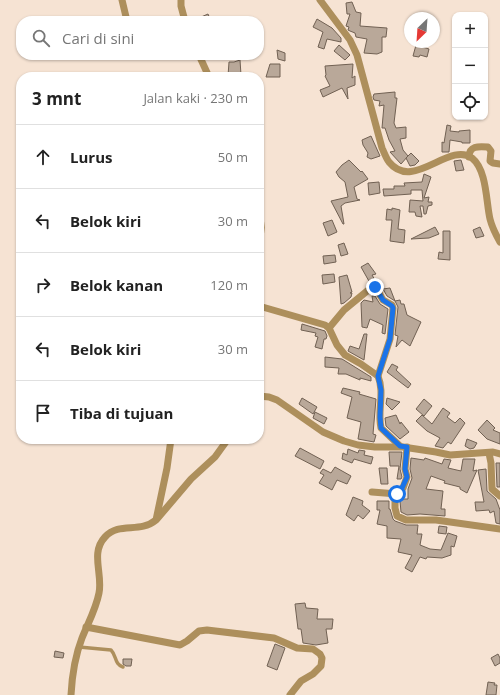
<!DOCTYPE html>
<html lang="id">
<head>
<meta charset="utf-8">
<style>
  :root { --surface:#fff; --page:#f6f6f6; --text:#222; --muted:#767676; --line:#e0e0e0 }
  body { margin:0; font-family:"Open Sans",sans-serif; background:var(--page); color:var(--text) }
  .controls { position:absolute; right:12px; top:12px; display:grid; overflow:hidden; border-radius:8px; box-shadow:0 1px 3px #0004 }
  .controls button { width:36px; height:36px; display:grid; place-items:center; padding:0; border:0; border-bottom:1px solid var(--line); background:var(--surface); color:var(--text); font:20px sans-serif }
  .compass { position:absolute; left:404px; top:12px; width:36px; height:36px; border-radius:50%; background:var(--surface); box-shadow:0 1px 3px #0004; rotate:205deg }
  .stop { position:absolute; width:12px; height:12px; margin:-9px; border:3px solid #1a73e8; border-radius:50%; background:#fff }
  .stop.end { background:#1a73e8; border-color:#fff; box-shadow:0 1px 4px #0008 }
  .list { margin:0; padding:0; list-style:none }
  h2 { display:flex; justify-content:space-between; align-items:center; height:52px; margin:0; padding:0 16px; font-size:17px }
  h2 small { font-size:13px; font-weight:400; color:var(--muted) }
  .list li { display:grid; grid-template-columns:26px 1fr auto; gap:12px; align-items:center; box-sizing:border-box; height:64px; padding:0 16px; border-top:1px solid var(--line) }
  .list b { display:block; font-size:15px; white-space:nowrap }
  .list em { font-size:13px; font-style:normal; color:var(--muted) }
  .icon { flex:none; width:22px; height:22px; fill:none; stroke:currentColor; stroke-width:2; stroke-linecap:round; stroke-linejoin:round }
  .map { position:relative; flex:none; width:500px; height:695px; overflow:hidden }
  .search { position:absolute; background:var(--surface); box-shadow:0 1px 3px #0004; left:16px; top:16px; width:248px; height:44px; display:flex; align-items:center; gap:10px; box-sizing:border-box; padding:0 14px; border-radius:16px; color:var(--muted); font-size:15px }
  .panel { position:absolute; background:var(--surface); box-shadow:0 1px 3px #0004; left:16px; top:72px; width:248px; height:372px; border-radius:16px }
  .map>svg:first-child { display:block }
</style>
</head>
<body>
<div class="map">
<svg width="500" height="695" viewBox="0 0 500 695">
  <rect width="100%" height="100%" fill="#f6e3d3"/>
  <g fill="#b9a899" stroke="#716153">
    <path d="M 352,2 L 356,12 L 361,13 L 360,26 L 387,28 L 386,37 L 382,37 L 382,52 L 377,54 L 364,53 L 367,39 L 356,37 L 355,33 L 350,31 L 348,30 L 349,27 L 346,26 L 350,14 L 347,14 L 346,3 Z"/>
    <path d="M 208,14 L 211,21 L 192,21 Z"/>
    <path d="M 317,19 L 332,28 L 341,38 L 341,42 L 327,39 L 324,49 L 318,47 L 323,32 L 313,27 Z"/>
    <path d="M 339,45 L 350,55 L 345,60 L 334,51 Z"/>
    <path d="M 416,45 L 429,49 L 427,57 L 420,55 L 419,57 L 413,56 Z"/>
    <path d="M 277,50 L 285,53 L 285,61 L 278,59 Z"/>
    <path d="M 240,60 L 241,75 L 228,76 L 229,62 L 234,62 Z"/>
    <path d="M 270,64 L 280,64 L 280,77 L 266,77 Z"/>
    <path d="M 353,64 L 352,78 L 355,76 L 355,85 L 347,88 L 348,99 L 342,88 L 323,97 L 320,90 L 330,86 L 325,76 L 326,75 L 325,66 Z"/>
    <path d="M 395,92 L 395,98 L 397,98 L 394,123 L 396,128 L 406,127 L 406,138 L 400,139 L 403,150 L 408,156 L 401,164 L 390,152 L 395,151 L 389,140 L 385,128 L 382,128 L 384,105 L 379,106 L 380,101 L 374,100 L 373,97 L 374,94 Z"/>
    <path d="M 447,125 L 451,126 L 450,131 L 459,132 L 459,131 L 470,130 L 470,143 L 462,143 L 462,142 L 450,140 L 449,152 L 442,152 L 442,142 L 444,143 Z"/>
    <path d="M 371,136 L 380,156 L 371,159 L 367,157 L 368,153 L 363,145 L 362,140 Z"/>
    <path d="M 411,153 L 419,161 L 415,165 L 410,166 L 406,158 Z"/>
    <path d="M 349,160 L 361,172 L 362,171 L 368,179 L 354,187 L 357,199 L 360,200 L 345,203 L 341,206 L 344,224 L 343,224 L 331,201 L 348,197 L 345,182 L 339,177 L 336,172 L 342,165 Z"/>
    <path d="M 461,160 L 464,170 L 456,171 L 454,161 Z"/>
    <path d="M 424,174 L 431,177 L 424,198 L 429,197 L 428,202 L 432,202 L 432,205 L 428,206 L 426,214 L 424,214 L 423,206 L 420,206 L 422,217 L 416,216 L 415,212 L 409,212 L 410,200 L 423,201 L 422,190 L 411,190 L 411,194 L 384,196 L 383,189 L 394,189 L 394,186 L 405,186 L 404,183 L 422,182 Z"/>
    <path d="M 379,182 L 380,193 L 369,195 L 368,183 Z"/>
    <path d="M 392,208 L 400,210 L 398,229 L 405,230 L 404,243 L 390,241 L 392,220 L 386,220 L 387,209 L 392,210 Z"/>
    <path d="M 332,220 L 337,232 L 328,236 L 323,223 Z"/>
    <path d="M 435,227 L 439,234 L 429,238 L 411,239 Z"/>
    <path d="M 480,227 L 484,236 L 476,238 L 473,230 Z"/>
    <path d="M 443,231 L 450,231 L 450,260 L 438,259 L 439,252 L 443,253 Z"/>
    <path d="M 344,243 L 348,254 L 341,256 L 338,245 Z"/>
    <path d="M 335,255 L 336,262 L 324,264 L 323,256 Z"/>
    <path d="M 368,263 L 376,274 L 372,275 L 375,280 L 370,283 L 361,267 Z"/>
    <path d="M 334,274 L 335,282 L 323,284 L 322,275 Z"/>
    <path d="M 347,275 L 352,292 L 350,293 L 352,293 L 351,297 L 344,303 L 341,304 L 339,277 Z"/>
    <path d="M 390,288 L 395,301 L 400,300 L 401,304 L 404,304 L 407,315 L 421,322 L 410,346 L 402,340 L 396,347 L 398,336 L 395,335 L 398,307 L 395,301 L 387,296 L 383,289 Z"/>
    <path d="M 372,296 L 375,296 L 380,304 L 388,309 L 385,334 L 382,333 L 383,325 L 370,319 L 367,328 L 362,327 L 361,303 L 364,300 L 373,302 Z"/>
    <path d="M 302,324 L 325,331 L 327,336 L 326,339 L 324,339 L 322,349 L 315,347 L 318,337 L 315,336 L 316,333 L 301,330 Z"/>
    <path d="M 364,334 L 367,334 L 364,360 L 348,351 L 350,346 L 359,349 Z"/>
    <path d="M 325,357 L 342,359 L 371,377 L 371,381 L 360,378 L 360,380 L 346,374 L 338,374 L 339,368 L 325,367 Z"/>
    <path d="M 392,364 L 398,367 L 396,370 L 411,384 L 408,388 L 387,372 Z"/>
    <path d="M 343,388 L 360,392 L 359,394 L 376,399 L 373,434 L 376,435 L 374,442 L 358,439 L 361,422 L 347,418 L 352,397 L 341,393 Z"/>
    <path d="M 302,398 L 317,407 L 313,414 L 299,404 Z"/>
    <path d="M 387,398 L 400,402 L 392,410 L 386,404 Z"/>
    <path d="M 424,399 L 432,406 L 424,416 L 416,409 Z"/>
    <path d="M 443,408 L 450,413 L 447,417 L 455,423 L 460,418 L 465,423 L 451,444 L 448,442 L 443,448 L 435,446 L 440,438 L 427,431 L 416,421 L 422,415 L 432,424 Z"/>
    <path d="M 315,412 L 327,418 L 324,424 L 313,418 Z"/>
    <path d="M 396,415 L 400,424 L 401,422 L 409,432 L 400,439 L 386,426 L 385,418 Z"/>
    <path d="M 487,420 L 495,428 L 493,430 L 500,433 L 500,444 L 487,439 L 478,430 Z"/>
    <path d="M 467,439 L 477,443 L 474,448 L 470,449 L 465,446 Z"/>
    <path d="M 300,448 L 324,461 L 320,469 L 295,456 Z"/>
    <path d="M 348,449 L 358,453 L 359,450 L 365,451 L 364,455 L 373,457 L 371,464 L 354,459 L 352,463 L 342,459 L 343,453 L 347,455 Z"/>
    <path d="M 389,452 L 402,452 L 400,469 L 402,477 L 401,479 L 397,479 L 399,466 L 390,466 Z"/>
    <path d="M 411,458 L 424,460 L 425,458 L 442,464 L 444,459 L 451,460 L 448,468 L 461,471 L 463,459 L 475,459 L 473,471 L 477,470 L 467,493 L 460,489 L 460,487 L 444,483 L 445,481 L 431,476 L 426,489 L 443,491 L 441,509 L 445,509 L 445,516 L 420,514 L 407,515 L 401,512 L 400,501 L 401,499 L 408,499 L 408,489 L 412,478 L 410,469 Z"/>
    <path d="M 496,463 L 500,463 L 500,487 L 497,487 Z"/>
    <path d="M 335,467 L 351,476 L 347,484 L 337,480 L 332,490 L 319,483 L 324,475 L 320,473 L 323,469 L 331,473 Z"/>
    <path d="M 379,468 L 387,468 L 388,484 L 381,484 Z"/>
    <path d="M 486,469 L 487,491 L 496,499 L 500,510 L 500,524 L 496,523 L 494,511 L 490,513 L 489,510 L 476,511 L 475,502 L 484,502 L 478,470 Z"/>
    <path d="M 353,497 L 363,501 L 362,505 L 370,511 L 363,519 L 358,515 L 354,521 L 346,515 Z"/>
    <path d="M 377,501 L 389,501 L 389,509 L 390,509 L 393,519 L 395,521 L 406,525 L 418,525 L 417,534 L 422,534 L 420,545 L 430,549 L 441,550 L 448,533 L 457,536 L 454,547 L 451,546 L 451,555 L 442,558 L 427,557 L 426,559 L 420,557 L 412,572 L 405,568 L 412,555 L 398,552 L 401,539 L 387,538 L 387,526 L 377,524 L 380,510 L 377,510 Z"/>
    <path d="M 439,526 L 447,527 L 446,534 L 438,533 Z"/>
    <path d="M 305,603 L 306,608 L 318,609 L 317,619 L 333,619 L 332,629 L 326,629 L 328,643 L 316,645 L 303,643 L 301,629 L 298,629 L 295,604 Z"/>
    <path d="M 275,644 L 285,648 L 277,670 L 267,666 Z"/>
    <path d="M 55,651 L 64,653 L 63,658 L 54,657 Z"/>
    <path d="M 498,654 L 500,658 L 500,663 L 495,666 L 491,658 Z"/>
    <path d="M 123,659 L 132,659 L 131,666 L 126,666 L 123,664 Z"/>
    <path d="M 488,682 L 495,683 L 494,685 L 497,685 L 496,695 L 486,695 Z"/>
  </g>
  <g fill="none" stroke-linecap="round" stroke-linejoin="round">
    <path stroke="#ad8f5c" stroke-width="3.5" d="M 79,647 L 111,650 C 117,656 114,664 123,667"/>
    <g stroke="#ad8f5c" stroke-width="7">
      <path d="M 122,0 L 127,21"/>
      <path d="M 181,0 L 181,6 L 185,21"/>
      <path d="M 320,0 L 350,40 L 357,55 L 382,148 C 384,152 386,158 389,162 C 413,192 449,141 472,158 C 487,170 486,202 490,219 C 492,227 496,235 500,242"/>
      <path d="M 199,55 L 209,77"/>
      <path d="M 469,157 C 469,146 478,146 488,147 L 491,151 L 490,161 L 493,163 L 500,164"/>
      <path d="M 259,217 C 262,225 262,230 259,238"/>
      <path d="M 259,306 L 325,325 L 329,328 L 337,345 L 345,355 L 361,364 L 378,376 C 385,393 377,411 381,428 L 400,446"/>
      <path d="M 329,328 L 344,310 L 372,287 L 376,288 L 383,300 L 392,305 L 393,308 L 390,339 L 378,376"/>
      <path d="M 259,396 L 269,397 L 277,400 L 323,432 L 344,441 L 358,445 L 375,447 L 403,447 L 436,452 L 450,455 L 493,452 L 500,454"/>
      <path d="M 407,447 L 405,469 L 407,477 L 403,488 L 397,494 L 395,500 L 395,508 L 397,516 L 406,520 L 436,520 L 500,529"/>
      <path d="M 489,453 L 491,463 L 492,489 L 500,496"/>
      <path d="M 372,492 L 397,494"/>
      <path d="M 157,519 L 191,479 L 215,457 L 228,439"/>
      <path d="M 86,627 L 180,645 L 187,641 L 199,631 L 207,630 L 274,638 L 297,648 L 313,649 L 320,654 L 322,658 L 321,666 L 313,674 L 301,681 L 290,695"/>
      <path d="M 71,695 C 72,676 75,656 82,638 C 88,623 96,609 99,593 C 103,574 90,553 105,537 C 120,521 139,534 156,520 L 167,468 L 171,439"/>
    </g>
  </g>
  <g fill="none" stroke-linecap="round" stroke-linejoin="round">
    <path stroke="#1a73e8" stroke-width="5" d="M 375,287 L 383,300 L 392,306 L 393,308 L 390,339 L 378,376 L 381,390 L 380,417 L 381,428 L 400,446 L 407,447 L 405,469 L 407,477 L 402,488 L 397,494"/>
  </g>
</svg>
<div class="controls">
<button>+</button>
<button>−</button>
<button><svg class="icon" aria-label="locate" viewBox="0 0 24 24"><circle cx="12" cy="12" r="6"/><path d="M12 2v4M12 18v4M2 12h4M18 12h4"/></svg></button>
</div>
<svg class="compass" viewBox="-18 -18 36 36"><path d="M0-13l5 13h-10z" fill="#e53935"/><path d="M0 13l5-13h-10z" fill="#767676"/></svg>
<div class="stop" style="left:397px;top:494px"></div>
<div class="stop end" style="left:375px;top:287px"></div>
<div class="search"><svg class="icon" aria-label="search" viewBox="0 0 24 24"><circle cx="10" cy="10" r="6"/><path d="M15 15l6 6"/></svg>Cari di sini</div>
<section class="panel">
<h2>3 mnt<small>Jalan kaki · 230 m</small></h2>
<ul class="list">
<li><svg class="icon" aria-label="ahead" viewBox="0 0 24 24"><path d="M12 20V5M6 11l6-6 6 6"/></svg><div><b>Lurus</b></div><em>50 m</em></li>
<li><svg class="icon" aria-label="left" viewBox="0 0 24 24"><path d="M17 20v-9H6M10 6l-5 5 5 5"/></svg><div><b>Belok kiri</b></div><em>30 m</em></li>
<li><svg class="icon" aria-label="right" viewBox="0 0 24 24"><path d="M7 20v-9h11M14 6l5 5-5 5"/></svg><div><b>Belok kanan</b></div><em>120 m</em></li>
<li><svg class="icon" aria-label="left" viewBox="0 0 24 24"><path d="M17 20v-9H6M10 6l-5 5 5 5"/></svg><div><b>Belok kiri</b></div><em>30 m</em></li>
<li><svg class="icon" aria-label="arrive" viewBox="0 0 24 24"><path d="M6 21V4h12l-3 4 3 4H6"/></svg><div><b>Tiba di tujuan</b></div></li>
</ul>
</section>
</div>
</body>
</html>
